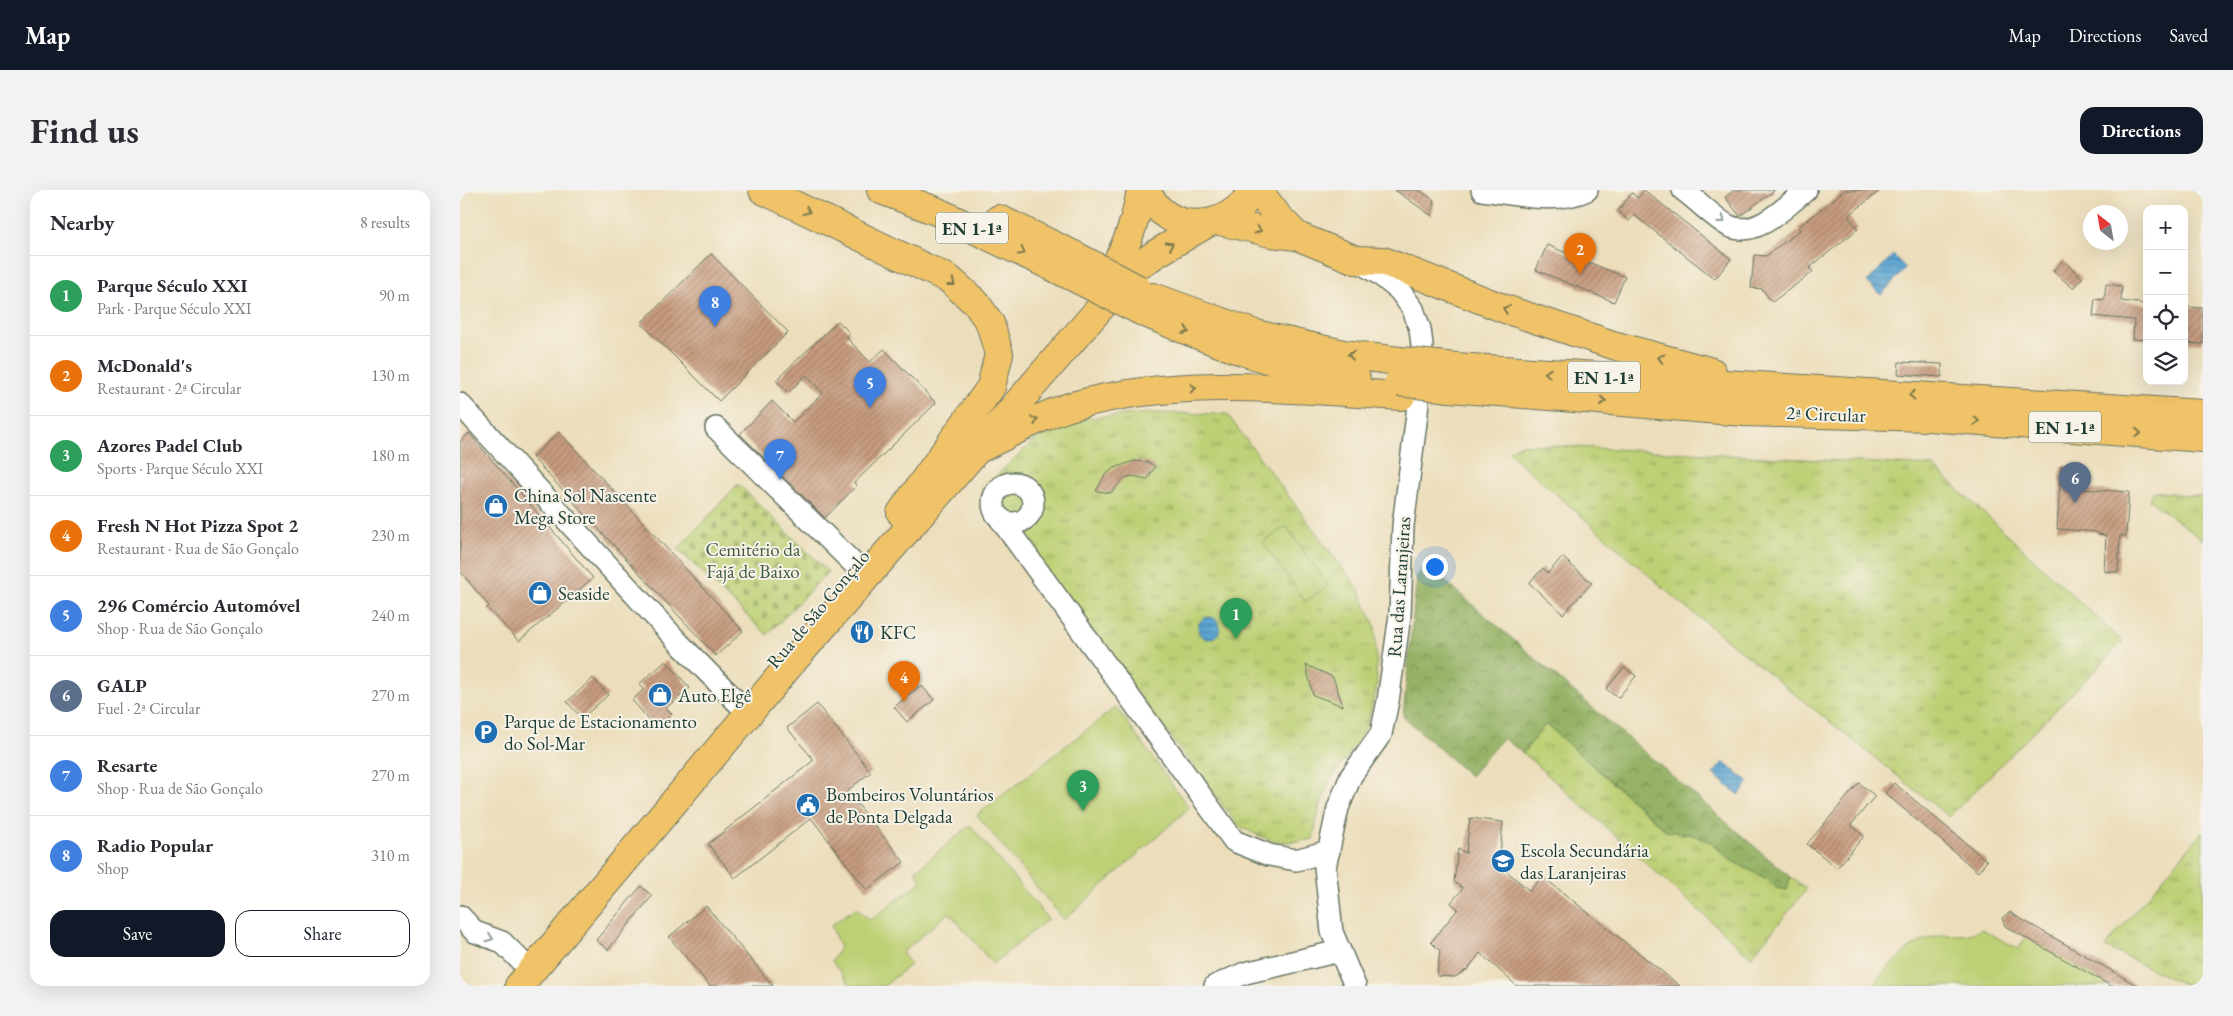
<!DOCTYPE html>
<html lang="en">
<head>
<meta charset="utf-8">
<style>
  :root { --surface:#fff; --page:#f2f2f3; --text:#2b2b33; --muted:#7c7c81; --line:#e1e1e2; --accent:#111827 }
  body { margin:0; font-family:"EB Garamond",serif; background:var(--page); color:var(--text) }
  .controls { position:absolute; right:15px; top:15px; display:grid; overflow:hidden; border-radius:10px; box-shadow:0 5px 20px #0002 }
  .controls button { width:45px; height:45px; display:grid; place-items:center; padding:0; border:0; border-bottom:1px solid var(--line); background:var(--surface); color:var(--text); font:25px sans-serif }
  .compass { position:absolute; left:1623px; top:15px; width:45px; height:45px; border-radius:50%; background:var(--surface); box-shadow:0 5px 20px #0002; rotate:329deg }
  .you { position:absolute; left:974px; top:376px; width:18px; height:18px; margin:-12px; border:4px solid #fff; border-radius:50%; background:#1a73e8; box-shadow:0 0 0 8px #1a73e833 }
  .badge { display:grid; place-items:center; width:32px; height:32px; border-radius:50%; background:var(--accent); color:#fff; font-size:16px; font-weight:700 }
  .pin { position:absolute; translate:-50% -41px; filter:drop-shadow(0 1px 2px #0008) }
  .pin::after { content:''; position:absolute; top:26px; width:18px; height:15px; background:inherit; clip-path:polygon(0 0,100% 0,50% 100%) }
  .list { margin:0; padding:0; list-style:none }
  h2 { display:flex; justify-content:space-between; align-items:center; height:65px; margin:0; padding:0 20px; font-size:21px }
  h2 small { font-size:16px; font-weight:400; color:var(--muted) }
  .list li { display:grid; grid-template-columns:32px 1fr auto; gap:15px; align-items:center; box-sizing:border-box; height:80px; padding:0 20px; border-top:1px solid var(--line) }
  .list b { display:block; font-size:19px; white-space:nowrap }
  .list p { margin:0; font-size:16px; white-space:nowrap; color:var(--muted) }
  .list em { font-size:16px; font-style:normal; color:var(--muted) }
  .actions { display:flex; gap:10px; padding:15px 20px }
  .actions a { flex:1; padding:11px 0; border:1px solid var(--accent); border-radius:15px; text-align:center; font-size:18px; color:var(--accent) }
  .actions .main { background:var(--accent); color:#fff }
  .icon { flex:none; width:28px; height:28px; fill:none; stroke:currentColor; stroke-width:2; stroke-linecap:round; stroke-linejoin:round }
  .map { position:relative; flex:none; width:1743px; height:796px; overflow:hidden; border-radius:15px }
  header { display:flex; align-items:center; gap:30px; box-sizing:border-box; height:70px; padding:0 25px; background:var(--accent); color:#fff }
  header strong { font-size:24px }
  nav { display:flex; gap:28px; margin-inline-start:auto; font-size:18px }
  .intro { display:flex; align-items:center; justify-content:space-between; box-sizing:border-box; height:120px; padding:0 30px }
  h1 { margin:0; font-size:35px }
  .button { padding:12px 22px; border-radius:15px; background:var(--accent); color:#fff; font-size:18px; font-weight:700 }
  main { display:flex; gap:30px; padding:0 30px }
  aside { flex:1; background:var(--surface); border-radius:15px; box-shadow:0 5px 20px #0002 }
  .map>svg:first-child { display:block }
</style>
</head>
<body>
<header>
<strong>Map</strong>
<nav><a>Map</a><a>Directions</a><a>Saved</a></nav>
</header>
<div class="intro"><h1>Find us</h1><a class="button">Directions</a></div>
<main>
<aside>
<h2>Nearby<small>8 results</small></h2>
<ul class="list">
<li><span class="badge" style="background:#2e9e5b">1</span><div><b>Parque Século XXI</b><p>Park · Parque Século XXI</p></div><em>90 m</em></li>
<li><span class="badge" style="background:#e8710a">2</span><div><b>McDonald's</b><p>Restaurant · 2ª Circular</p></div><em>130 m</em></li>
<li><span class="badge" style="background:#2e9e5b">3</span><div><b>Azores Padel Club</b><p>Sports · Parque Século XXI</p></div><em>180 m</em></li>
<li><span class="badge" style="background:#e8710a">4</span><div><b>Fresh N Hot Pizza Spot 2</b><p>Restaurant · Rua de São Gonçalo</p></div><em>230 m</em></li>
<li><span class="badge" style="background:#3f7fe0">5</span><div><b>296 Comércio Automóvel</b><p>Shop · Rua de São Gonçalo</p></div><em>240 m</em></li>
<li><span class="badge" style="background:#5c6f8a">6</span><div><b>GALP</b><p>Fuel · 2ª Circular</p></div><em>270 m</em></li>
<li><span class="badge" style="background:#3f7fe0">7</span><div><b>Resarte</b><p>Shop · Rua de São Gonçalo</p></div><em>270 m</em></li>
<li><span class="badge" style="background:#3f7fe0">8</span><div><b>Radio Popular</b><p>Shop</p></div><em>310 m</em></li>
</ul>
<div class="actions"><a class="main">Save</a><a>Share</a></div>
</aside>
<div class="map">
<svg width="1743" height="796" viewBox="0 0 1743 796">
  <defs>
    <pattern id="grass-tufts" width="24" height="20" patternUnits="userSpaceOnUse" patternTransform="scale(1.25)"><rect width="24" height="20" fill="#bdd074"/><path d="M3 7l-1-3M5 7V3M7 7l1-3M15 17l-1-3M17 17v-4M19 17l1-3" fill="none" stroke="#99aa60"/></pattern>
    <pattern id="forest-crowns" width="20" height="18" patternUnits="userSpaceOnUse" patternTransform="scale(1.25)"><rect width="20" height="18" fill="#96b266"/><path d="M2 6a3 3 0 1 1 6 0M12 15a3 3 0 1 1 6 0" fill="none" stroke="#7a9255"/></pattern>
    <pattern id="cemetery-stones" width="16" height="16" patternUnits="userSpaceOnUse" patternTransform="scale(1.25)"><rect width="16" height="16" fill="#bdd074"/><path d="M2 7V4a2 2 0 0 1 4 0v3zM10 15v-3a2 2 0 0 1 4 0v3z" fill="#99aa60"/></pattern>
    <pattern id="water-rules" width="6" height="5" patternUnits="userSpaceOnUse" patternTransform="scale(1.25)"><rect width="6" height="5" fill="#5aa4d2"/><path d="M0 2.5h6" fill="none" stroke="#4a87ab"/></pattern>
    <pattern id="building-hatch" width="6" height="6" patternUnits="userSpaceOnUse" patternTransform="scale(1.25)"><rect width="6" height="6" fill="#c79b7e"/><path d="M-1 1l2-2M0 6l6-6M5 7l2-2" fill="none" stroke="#a18068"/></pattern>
  </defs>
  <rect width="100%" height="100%" fill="#f7f3e8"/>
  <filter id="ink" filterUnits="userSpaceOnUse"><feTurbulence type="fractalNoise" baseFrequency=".02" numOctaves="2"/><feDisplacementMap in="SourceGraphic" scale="10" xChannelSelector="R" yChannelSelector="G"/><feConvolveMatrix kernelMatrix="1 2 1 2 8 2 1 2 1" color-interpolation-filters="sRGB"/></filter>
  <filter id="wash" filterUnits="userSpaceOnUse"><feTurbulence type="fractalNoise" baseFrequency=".0096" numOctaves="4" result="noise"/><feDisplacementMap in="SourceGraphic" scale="20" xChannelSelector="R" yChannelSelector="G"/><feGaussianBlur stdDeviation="1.12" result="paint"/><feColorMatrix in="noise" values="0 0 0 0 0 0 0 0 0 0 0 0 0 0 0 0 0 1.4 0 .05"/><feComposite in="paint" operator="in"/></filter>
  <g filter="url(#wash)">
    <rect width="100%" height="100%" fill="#ecdebb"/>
    <g fill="url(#grass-tufts)" stroke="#6e8654">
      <path d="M 688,223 L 767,224 L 899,400 L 915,436 L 917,496 L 908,531 L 897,553 L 869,591 L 859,619 L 853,649 C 819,655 809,652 778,635 L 522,299 L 579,246 L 627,228 Z"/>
      <path d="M 1060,254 L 1473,276 L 1663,452 L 1489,627 L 1216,409 L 1048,262 Z"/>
      <path d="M 1693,301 L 1743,307 L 1743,350 L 1689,310 Z"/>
      <path d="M 1086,534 L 1206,641 L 1230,644 L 1250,652 L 1272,671 L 1307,689 L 1316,698 L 1327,700 L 1330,687 L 1347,699 L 1291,767 L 1063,563 Z"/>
      <path d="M 1743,641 L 1743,796 L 1727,796 L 1645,757 Z"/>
    </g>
    <path fill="url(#forest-crowns)" stroke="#5a784d" d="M 965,374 L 1330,687 L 1327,700 L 1316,698 L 1307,689 L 1272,671 L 1250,652 L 1230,644 L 1207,641 L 1086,534 L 1063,563 L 1043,548 L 1010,586 L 943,526 L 957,386 Z"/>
    <path fill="url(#cemetery-stones)" stroke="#6e8654" d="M 278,294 L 368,382 L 307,445 L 218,359 Z"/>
    <g fill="#bdd074" stroke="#6e8654">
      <path d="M 826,336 L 868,395 L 845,412 L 803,352 Z"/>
      <path d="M 656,517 L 729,618 L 604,730 L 517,625 Z"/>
      <path d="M 510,635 L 588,729 L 533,774 L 489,722 L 442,763 L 451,774 L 424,796 L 391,796 L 372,771 L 380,758 L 371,735 L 396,718 L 410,730 L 462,691 L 455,681 Z"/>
      <path d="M 1522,739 L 1558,759 L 1567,746 L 1651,796 L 1412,796 C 1429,776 1447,755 1473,747 C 1492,741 1503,750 1522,739 Z"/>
    </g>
    <g fill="url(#water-rules)" stroke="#3c7083">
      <path d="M 1433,65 L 1446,78 L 1421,105 L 1407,92 Z"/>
      <circle cx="749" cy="438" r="11"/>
      <path d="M 1263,572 L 1289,592 L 1279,605 L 1253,584 Z"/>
    </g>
    <g id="blocks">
      <g fill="url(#building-hatch)">
        <path d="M 935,0 L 959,0 L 974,10 L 972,26 Z"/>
        <path d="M 1184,0 L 1271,69 L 1255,89 L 1174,25 L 1169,31 L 1158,21 L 1172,3 L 1178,8 Z"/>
        <path d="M 1274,0 L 1315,0 L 1280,26 L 1265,7 Z"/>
        <path d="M 1385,0 L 1421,0 L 1388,26 L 1398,39 L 1349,78 L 1353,82 L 1312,112 L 1302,99 L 1291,98 L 1294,65 L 1306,66 L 1340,40 L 1338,38 Z"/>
        <path d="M 1087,55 L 1165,87 L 1154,112 L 1076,80 Z"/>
        <path d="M 251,64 L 328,142 L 259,211 L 181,133 Z"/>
        <path d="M 1603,70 L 1622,88 L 1613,98 L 1593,81 Z"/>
        <path d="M 1646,94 L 1662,96 L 1661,111 L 1687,114 L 1687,150 L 1673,149 L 1674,130 L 1633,126 L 1635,109 L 1644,110 Z"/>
        <path d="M 1724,117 L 1743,118 L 1743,154 L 1724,153 Z"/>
        <path d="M 378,131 L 390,143 L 386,147 L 410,172 L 424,159 L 476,213 L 394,293 L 397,295 L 365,328 L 280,244 L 312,211 L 333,232 L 363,203 L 346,185 L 328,203 L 316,190 Z"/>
        <path d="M 1439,172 L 1482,174 L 1482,187 L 1438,184 Z"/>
        <path d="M 99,242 L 283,441 L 256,466 L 72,267 Z"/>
        <path d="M 9,243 L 133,388 L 59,451 L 27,418 L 29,416 L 0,381 L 0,251 Z"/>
        <path d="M 674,271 L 687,272 L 695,276 L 688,289 L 672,286 L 664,288 L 651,303 L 636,301 L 645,285 L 654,278 Z"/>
        <path d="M 1601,276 L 1622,277 L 1620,299 L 1669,302 L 1666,346 L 1660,346 L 1658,382 L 1644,381 L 1646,345 L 1637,344 L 1637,342 L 1597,339 Z"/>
        <path d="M 1102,367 L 1132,393 L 1103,424 L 1069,393 L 1083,378 L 1088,383 Z"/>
        <path d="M 206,471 L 230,498 L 206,518 L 212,524 L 196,538 L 172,510 L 184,499 L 179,494 Z"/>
        <path d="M 846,475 L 873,487 L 883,516 L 853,505 Z"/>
        <path d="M 1164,477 L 1176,486 L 1158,508 L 1146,499 Z"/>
        <path d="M 133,488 L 148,505 L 122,528 L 107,512 Z"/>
        <path d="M 461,495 L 474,510 L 447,532 L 434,517 Z"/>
        <path d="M 357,514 L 411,582 L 387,601 L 444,672 L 407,700 L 351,628 L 275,688 L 248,654 L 354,570 L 327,538 Z"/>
        <path d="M 1399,593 L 1415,606 L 1391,635 L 1404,646 L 1377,678 L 1347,654 Z"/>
        <path d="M 1434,593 L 1527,671 L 1518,682 L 1425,603 Z"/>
        <path d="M 1010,628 L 1043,632 L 1039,675 L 1070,701 L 1082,686 L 1220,796 L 1057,796 L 1020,763 L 1008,779 L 995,787 L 977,786 L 980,761 L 971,752 L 998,719 L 991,713 L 1003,698 L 994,692 L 998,659 L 1006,663 Z"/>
        <path d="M 181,696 L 192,706 L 148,760 L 136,750 Z"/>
        <path d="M 246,716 L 313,796 L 250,796 L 209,747 Z"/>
        <path d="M 1550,722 L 1556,726 L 1678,796 L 1651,796 L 1545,736 L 1542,728 Z"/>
      </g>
    </g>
  </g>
  <g filter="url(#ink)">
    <use href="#blocks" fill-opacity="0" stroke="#677563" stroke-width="1"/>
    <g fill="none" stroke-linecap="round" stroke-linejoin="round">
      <g stroke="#677563" stroke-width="24">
        <g id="minor">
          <path d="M 1022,0 C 1055,4 1096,15 1127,0"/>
          <path d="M 1223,0 C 1237,10 1255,29 1269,36 C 1297,49 1327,15 1346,0"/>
          <path d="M 0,214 L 220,454 L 278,513"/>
          <path d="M 256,238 L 395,375"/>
          <circle cx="553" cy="313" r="20"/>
          <path d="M 541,330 L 774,651 L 809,665 L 836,670 L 869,661"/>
          <path d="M 0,726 L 15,742 L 42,752 L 60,770"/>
          <path d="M 755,796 L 785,783 L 880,761"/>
          <path d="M 895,796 L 872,742 L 865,677 L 878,618 L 891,586 L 921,544 L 928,511 L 940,425 L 943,336 L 957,224 L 962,155 L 960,139 L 953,119 L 939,100 L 919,84 L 896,70"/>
        </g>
      </g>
      <g stroke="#677563" stroke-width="30">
        <g id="major">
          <path d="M 686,0 C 707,48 770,42 793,0"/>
          <path d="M 798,0 L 819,28 L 837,46"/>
          <path d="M 760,31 L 811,43 L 837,46 L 896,70"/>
          <path d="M 643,95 C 664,64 675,36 681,0"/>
          <path d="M 59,796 L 327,478 L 675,78 L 697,63 L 746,34"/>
        </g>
      </g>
      <g stroke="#677563" stroke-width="30">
        <g id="highway">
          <path d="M 303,0 L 489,89 L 516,113 L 530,133 L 539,164 L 531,197 L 441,323"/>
          <path d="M 421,0 L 476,21 L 601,81"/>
          <path d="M 539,29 L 614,65"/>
          <path d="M 896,70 L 923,71 L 1045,119 L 1153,155 L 1252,182"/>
          <path d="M 693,107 L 795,144 L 883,164 L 939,171"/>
          <path d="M 681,121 C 749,151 821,179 896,188"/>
          <path d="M 995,177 L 1743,224"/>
          <path d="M 990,198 L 1284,222 L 1468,227 L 1743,248"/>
          <path d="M 516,260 C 549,245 580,225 616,215 C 722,186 833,199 941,206"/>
        </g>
      </g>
      <use href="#minor" stroke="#fff" stroke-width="21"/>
      <use href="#major" stroke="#f0c369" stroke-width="28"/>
      <use href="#highway" stroke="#f0c369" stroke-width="28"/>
      <g stroke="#677563" stroke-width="30" stroke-linecap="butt">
        <g id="highway-bridge">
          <path d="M 614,65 L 678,99"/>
          <path d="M 601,81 L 681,121"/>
          <path d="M 939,171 L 995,177"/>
          <path d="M 939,192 L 990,198"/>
        </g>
      </g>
      <use href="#highway-bridge" stroke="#f0c369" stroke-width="28"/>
    </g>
    <defs><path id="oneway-chevron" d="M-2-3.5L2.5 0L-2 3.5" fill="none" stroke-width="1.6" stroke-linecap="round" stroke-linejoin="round" transform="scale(1.25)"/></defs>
    <g stroke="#7d794c">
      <use href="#oneway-chevron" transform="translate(347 21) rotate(25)"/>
      <use href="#oneway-chevron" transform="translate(798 40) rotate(15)"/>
      <use href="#oneway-chevron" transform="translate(710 55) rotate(-31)"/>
      <use href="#oneway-chevron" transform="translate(562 62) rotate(26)"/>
      <use href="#oneway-chevron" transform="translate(492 93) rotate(38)"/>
      <use href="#oneway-chevron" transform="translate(1046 119) rotate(-160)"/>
      <use href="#oneway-chevron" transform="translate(726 141) rotate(23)"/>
      <use href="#oneway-chevron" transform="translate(891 165) rotate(-172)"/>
      <use href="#oneway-chevron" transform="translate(1201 168) rotate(-165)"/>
      <use href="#oneway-chevron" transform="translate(1088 183) rotate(-176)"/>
      <use href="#oneway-chevron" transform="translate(733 198) rotate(-2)"/>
      <use href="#oneway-chevron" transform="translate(1452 205) rotate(-177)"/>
      <use href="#oneway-chevron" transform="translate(1143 211) rotate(4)"/>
      <use href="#oneway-chevron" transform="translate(575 230) rotate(-23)"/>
      <use href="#oneway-chevron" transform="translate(1516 231) rotate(4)"/>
      <use href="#oneway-chevron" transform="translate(1678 243) rotate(4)"/>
    </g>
    <g stroke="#8f9e9a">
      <use href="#oneway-chevron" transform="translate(1262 30) rotate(38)"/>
      <use href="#oneway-chevron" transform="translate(30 748) rotate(21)"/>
    </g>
  </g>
  <defs>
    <g id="shop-disc" transform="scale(1.25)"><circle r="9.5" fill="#1f6fb2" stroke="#f7f3e8"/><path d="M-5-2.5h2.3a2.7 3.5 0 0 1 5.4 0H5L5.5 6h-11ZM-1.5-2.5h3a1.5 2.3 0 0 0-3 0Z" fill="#fff"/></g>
    <g id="restaurant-disc" transform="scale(1.25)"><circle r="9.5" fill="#1f6fb2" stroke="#f7f3e8"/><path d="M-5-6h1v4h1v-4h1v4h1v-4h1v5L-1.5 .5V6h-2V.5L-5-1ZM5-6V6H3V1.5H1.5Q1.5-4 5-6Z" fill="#fff"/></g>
    <g id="parking-disc" transform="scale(1.25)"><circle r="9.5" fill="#1f6fb2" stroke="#f7f3e8"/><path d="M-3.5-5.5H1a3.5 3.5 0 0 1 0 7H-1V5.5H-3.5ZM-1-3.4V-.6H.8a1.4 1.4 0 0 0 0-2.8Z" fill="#fff"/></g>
    <g id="civic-disc" transform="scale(1.25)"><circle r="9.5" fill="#1f6fb2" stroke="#f7f3e8"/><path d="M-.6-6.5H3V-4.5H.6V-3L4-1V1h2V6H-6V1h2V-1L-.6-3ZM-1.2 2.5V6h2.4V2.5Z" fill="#fff"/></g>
    <g id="school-disc" transform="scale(1.25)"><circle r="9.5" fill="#1f6fb2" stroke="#f7f3e8"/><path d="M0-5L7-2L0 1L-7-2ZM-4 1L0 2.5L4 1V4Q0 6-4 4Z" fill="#fff"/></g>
  </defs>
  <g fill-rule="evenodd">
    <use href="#shop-disc" x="36" y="316"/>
    <use href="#shop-disc" x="80" y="403"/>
    <use href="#restaurant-disc" x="402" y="442"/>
    <use href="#shop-disc" x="200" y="505"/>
    <use href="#parking-disc" x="26" y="542"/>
    <use href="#civic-disc" x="348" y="615"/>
    <use href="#school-disc" x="1043" y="671"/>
  </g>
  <g text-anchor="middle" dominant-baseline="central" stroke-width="4" stroke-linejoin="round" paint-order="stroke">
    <g fill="#f7f3e8" stroke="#60746a" stroke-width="1">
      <rect x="476" y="22.5" width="72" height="31" rx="4"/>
      <rect x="1108" y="171.5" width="72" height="31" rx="4"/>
      <rect x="1569" y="221.5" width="72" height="31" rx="4"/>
    </g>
    <g font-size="18" font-weight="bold" fill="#1f3d34">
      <text x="512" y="38">EN 1-1ª</text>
      <text x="1144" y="187">EN 1-1ª</text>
      <text x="1605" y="237">EN 1-1ª</text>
    </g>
    <g font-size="19" fill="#1f3d34" stroke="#f7f3e8">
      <text transform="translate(1366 224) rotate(2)">2ª Circular</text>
      <text transform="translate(939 397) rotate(-86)">Rua das Laranjeiras</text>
      <text transform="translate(358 419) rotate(-50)">Rua de São Gonçalo</text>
    </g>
    <g font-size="19" fill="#1f3d34" stroke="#f7f3e8" text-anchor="start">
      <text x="54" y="305">China Sol Nascente<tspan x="54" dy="22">Mega Store</tspan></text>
      <text x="98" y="403">Seaside</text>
      <text x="420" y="442">KFC</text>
      <text x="218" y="505">Auto Elgê</text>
      <text x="44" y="531">Parque de Estacionamento<tspan x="44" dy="22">do Sol-Mar</tspan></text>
      <text x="366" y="604">Bombeiros Voluntários<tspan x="366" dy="22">de Ponta Delgada</tspan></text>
      <text x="1060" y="660">Escola Secundária<tspan x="1060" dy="22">das Laranjeiras</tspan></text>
    </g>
    <g font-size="19" fill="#3f5a41" stroke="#f7f3e8">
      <text x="293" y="359">Cemitério da<tspan x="293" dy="22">Fajã de Baixo</tspan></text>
    </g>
  </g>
</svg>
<div class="controls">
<button>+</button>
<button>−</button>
<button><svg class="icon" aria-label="locate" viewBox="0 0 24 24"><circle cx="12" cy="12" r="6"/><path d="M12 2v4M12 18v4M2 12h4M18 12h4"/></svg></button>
<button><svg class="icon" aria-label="layers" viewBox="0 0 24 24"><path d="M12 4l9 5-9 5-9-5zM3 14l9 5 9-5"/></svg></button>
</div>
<svg class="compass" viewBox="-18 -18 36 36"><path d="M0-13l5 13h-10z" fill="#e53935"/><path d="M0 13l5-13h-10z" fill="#7c7c81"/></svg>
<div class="you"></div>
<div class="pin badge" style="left:776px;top:449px;background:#2e9e5b">1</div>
<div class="pin badge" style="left:1120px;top:84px;background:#e8710a">2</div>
<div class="pin badge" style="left:623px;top:621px;background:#2e9e5b">3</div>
<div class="pin badge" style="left:444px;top:512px;background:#e8710a">4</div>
<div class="pin badge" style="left:410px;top:218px;background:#3f7fe0">5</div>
<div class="pin badge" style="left:1615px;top:313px;background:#5c6f8a">6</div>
<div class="pin badge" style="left:320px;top:290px;background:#3f7fe0">7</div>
<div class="pin badge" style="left:255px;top:137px;background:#3f7fe0">8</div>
</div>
</main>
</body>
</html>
